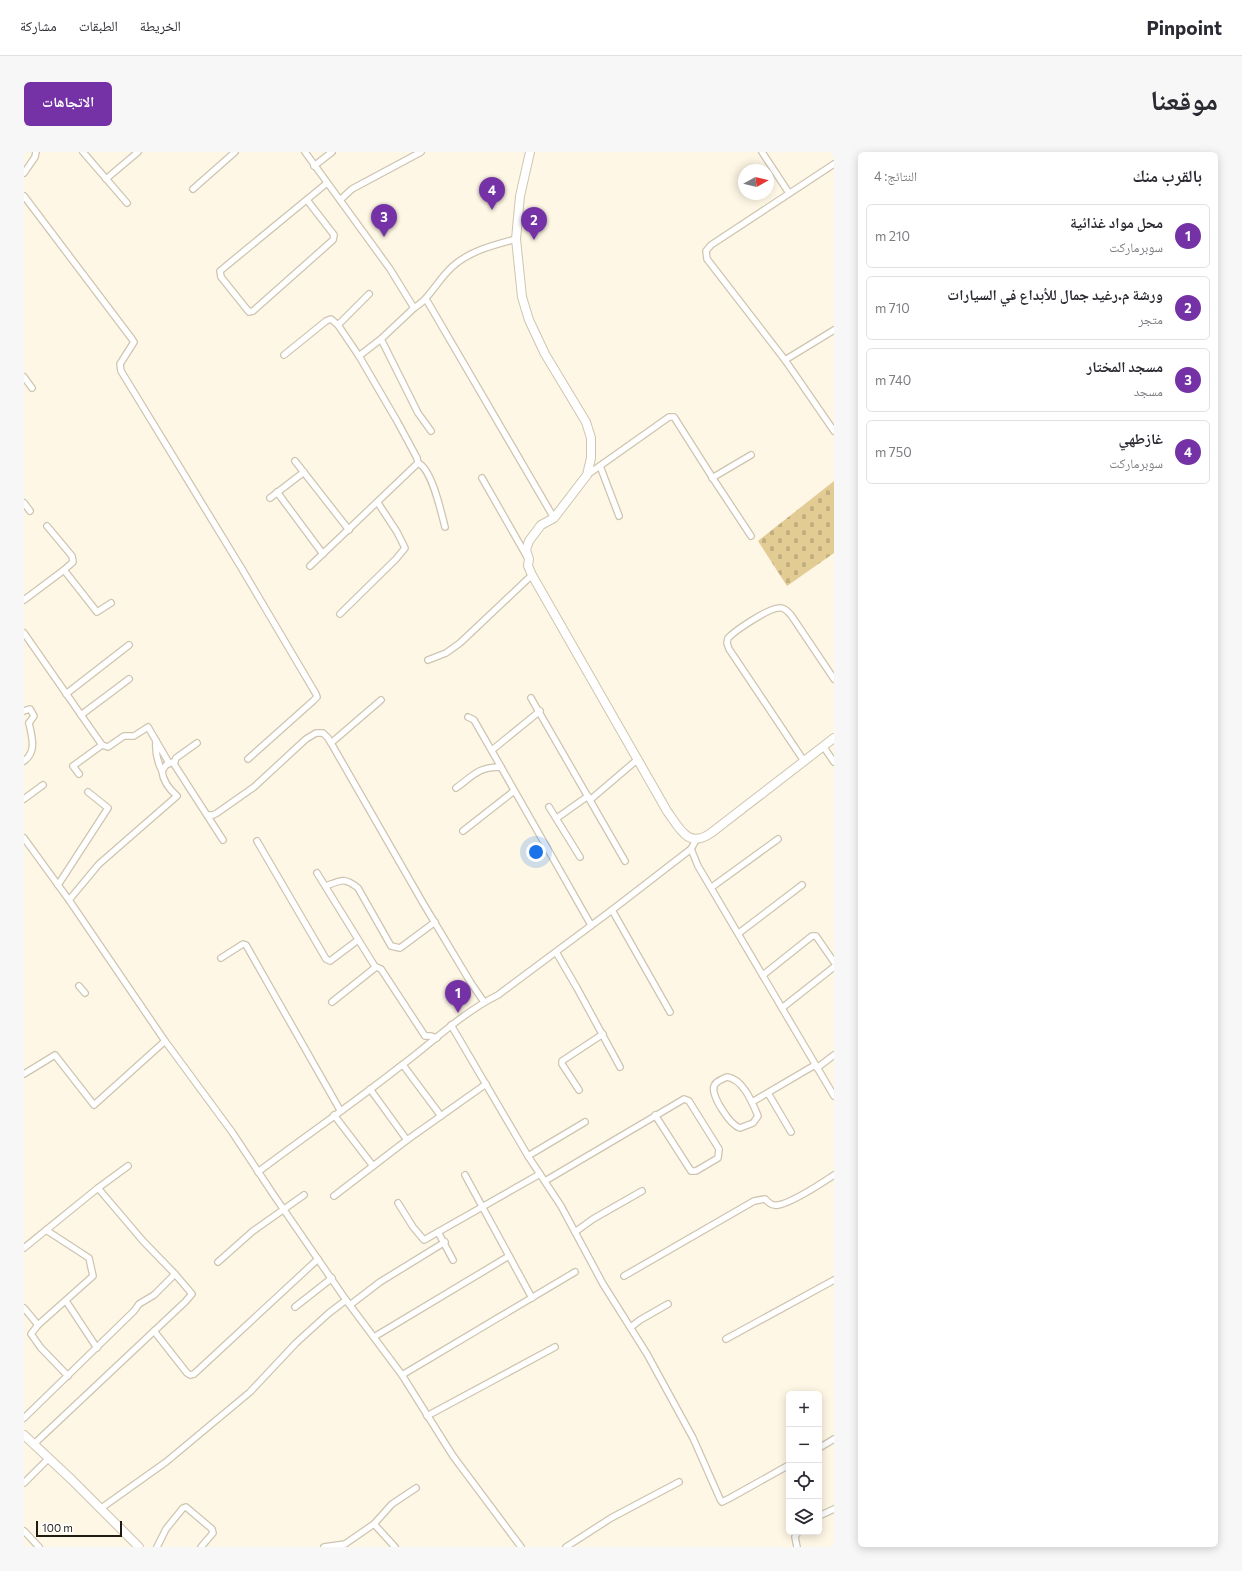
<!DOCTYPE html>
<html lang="ar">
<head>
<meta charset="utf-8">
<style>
  :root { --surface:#fff; --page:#f7f7f7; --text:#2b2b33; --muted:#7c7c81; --line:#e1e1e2; --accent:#7532a7 }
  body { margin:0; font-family:Commissioner,"Noto Naskh Arabic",sans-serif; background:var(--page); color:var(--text); direction:rtl }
  .controls { position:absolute; right:12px; bottom:12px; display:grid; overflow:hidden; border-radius:6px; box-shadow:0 2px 10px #0003 }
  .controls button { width:36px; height:36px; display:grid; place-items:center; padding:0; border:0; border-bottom:1px solid var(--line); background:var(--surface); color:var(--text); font:20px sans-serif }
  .compass { position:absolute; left:714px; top:12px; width:36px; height:36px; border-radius:50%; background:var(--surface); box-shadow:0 2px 10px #0003; rotate:82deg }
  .scale { position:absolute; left:12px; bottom:10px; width:86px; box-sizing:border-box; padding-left:4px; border:2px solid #1e1b13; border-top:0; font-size:11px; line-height:14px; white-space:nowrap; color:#1e1b13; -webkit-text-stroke:3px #fff; paint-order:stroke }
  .you { position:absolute; left:512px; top:700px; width:14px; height:14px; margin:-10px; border:3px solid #fff; border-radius:50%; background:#1a73e8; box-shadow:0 0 0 6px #1a73e833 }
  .badge { display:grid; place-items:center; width:26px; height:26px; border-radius:50%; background:var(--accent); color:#fff; font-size:13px; font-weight:700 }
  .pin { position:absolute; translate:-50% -33px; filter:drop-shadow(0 1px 2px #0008) }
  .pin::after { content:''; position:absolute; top:21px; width:14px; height:12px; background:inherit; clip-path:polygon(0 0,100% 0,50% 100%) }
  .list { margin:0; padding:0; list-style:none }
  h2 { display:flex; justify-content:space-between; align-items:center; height:52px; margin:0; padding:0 16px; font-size:17px }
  h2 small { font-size:13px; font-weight:400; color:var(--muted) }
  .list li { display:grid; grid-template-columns:26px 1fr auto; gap:12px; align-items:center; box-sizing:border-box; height:64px; margin:0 8px 8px; padding:0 8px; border:1px solid var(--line); border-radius:6px }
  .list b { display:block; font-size:15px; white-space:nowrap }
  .list p { margin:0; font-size:13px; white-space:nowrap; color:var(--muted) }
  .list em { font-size:13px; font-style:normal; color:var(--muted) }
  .icon { flex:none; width:22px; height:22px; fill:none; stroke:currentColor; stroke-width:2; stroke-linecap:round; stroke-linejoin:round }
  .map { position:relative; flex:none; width:810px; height:1395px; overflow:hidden; direction:ltr; border-radius:6px }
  header { display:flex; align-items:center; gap:24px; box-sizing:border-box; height:56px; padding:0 20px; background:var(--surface); border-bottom:1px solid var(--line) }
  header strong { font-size:19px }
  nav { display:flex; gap:22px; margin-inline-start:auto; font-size:14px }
  .intro { display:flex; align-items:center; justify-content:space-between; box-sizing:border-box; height:96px; padding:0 24px }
  h1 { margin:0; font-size:28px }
  .button { padding:10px 18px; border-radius:6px; background:var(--accent); color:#fff; font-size:14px; font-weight:700 }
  main { display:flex; gap:24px; padding:0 24px }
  aside { flex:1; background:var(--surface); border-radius:6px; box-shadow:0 2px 10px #0003 }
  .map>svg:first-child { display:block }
</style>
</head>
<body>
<header>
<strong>Pinpoint</strong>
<nav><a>الخريطة</a><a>الطبقات</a><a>مشاركة</a></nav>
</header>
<div class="intro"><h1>موقعنا</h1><a class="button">الاتجاهات</a></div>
<main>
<aside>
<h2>بالقرب منك<small>النتائج: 4</small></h2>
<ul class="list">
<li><span class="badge">1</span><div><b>محل مواد غذائية</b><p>سوبرماركت</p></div><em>210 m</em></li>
<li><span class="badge">2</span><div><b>ورشة م.رغيد جمال للأبداع في السيارات</b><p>متجر</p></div><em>710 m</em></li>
<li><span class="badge">3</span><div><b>مسجد المختار</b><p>مسجد</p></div><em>740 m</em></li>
<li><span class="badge">4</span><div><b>غازطهي</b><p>سوبرماركت</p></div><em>750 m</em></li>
</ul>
</aside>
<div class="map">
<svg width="810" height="1395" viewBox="0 0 810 1395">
  <defs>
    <pattern id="cemetery-stones" width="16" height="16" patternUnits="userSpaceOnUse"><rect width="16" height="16" fill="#e3cc94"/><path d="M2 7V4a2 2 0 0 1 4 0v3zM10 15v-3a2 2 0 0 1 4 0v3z" fill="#c2af7f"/></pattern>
  </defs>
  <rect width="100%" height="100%" fill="#fef7e5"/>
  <path fill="url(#cemetery-stones)" d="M 810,329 L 810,401 L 763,434 L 734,389 Z"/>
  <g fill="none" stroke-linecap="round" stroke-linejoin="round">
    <g stroke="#cec5b0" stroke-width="8">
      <g id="street">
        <path d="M 59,0 L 103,51"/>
        <path d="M 281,0 L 366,117 L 390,156 C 394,153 399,150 402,146 C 411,136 418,124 428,115 C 445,99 470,93 492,87"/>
        <path d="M 738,0 L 765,41"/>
        <path d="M 810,12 L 687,93 L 682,99 L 683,107 L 761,208 L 810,279"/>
        <path d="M 290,14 L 308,0"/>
        <path d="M 0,21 L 11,5 L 12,0"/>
        <path d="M 82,27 L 114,0"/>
        <path d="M 169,37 L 211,0"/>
        <path d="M 0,44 L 108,187 L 110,190 L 96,212 L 97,219 L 218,417 L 292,542 L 293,545 L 289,549 L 224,607"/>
        <path d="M 283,48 L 310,83 L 309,88 L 229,159 L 225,160 L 197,125 L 196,119 L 303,31"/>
        <path d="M 316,48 L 328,37 L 397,0"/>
        <path d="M 402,147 L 530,366"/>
        <path d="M 314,173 L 345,142"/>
        <path d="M 357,187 L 394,261 L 407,279"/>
        <path d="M 260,203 L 302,169 L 307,167 L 314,173 L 335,204 L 357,187 L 390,156"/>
        <path d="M 761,208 L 810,178"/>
        <path d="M 0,225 L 8,236"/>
        <path d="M 271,309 L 325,378"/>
        <path d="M 394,311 C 408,317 417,360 421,375"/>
        <path d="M 576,314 L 595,364"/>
        <path d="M 563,323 L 645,265 L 650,265 L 690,328 L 727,384"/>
        <path d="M 458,326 L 502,403"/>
        <path d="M 688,326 L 727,303"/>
        <path d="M 253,340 L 299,402"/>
        <path d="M 246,346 L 280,320"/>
        <path d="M 0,351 L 6,359"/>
        <path d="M 286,414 L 394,311 L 393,306 L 373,269 L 335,204"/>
        <path d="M 40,418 L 73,460 L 87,451"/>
        <path d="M 0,448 L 40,418 L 49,410 L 48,404 L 23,374"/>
        <path d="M 316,462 L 372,407 L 381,396 L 373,380 L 354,351"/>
        <path d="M 0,481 L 78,593 L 84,595 L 100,584 L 110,584 L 124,575 L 145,611"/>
        <path d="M 404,508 L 422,501 L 436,491 L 508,423"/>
        <path d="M 42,542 L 105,493"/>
        <path d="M 507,546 L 601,709"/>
        <path d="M 357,548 L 307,591 L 399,751 L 447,831 L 460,850"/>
        <path d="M 0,559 L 6,557 L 10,564 L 5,571"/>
        <path d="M 57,563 L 105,527"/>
        <path d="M 444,565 L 450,568 L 477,615"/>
        <path d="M 132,589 C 131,600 133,609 138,619"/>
        <path d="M 173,591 L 152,606 L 150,612 L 199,688"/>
        <path d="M 799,594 L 810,610"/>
        <path d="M 468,598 L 516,559"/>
        <path d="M 0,609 C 13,600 8,585 5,571"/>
        <path d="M 780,609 L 705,497 L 703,491 L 704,486 C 712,478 747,454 757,456 C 761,456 764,460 767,463 L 810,527"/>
        <path d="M 55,622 L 49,614 L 78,593"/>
        <path d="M 432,636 C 450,623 454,615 477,615 L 567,773"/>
        <path d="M 0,647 L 19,633"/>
        <path d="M 566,648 L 614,607"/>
        <path d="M 525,655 L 556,705"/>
        <path d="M 184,663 L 189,663 L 193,661 L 230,635 L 282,587 L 292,581 L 299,581 L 304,586 L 307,591"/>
        <path d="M 533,666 L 564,644"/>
        <path d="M 439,679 L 490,639"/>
        <path d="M 0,686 L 45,748 L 141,889 L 208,980 L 249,1042 L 322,1148 L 378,1223 L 429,1304 L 497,1395"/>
        <path d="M 233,689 L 302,807 L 306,809 L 334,788"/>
        <path d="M 667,697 L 674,714 L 810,944"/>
        <path d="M 293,721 L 350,813 L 352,815 L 357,817 L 401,884 L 407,884 L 413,886"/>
        <path d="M 34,733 L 84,656 L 64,640"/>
        <path d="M 302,734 C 317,728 321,725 334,736 L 367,794 L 376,796 L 411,770"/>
        <path d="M 688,735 L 754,687"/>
        <path d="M 45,748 L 75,712 L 153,644 C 145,637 139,629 138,619 L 142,613 L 151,609"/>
        <path d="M 588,758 L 646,860"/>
        <path d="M 715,781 L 778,733"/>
        <path d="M 532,800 L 553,836 L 596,915"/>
        <path d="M 197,806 L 219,792 L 222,793 L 316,958"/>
        <path d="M 739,823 L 788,784 L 792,784 L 810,810"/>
        <path d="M 55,834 L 61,841"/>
        <path d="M 308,850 L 352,815"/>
        <path d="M 758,856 L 810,815"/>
        <path d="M 427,873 L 504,1004 L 537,1054 L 579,1132 L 623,1202 L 669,1286 L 696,1347 L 698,1350 L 706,1346 L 765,1313"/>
        <path d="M 379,913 L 417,964"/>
        <path d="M 793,916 L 810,903"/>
        <path d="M 0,922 L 31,903 L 70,953 L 141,889"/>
        <path d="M 703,925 C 719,927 728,950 734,964 L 729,971 L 716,976 C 706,973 687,944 690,934 C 692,929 698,927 703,925 Z"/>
        <path d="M 346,937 L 383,988"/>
        <path d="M 555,938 L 538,912 L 538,909 L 579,882"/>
        <path d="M 744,941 L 767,980"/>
        <path d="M 728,950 L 791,913"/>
        <path d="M 310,963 L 349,1014"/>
        <path d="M 504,1004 L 561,970"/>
        <path d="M 234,1020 C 282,984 331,950 378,913 C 410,889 438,861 474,843 L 588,758 L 667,697 L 672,688"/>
        <path d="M 441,1023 L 508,1146"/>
        <path d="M 521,1029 L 660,947 L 665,949 L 695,997 L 694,1006 L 672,1019 L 667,1019 L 631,963"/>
        <path d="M 310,1044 L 383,988 L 462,932"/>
        <path d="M 374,1051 L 389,1075 L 400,1088 L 516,1022"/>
        <path d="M 22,1078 L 65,1106 L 69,1124 L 14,1173 L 7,1182 L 17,1196 L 44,1224"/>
        <path d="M 414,1080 L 429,1108"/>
        <path d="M 551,1080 L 569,1067 L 618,1039"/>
        <path d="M 0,1096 L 74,1036 L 104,1014"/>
        <path d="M 194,1110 L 229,1079 L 280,1043"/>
        <path d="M 600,1124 L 730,1049 L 741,1047 C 745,1051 748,1054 754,1053 C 767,1051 798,1031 810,1023"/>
        <path d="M 42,1149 L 73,1196"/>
        <path d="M 326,1153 L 356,1130 L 421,1090"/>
        <path d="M 271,1155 L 308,1126"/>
        <path d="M 0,1156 L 14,1173"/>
        <path d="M 607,1175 L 616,1168 L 644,1152"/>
        <path d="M 130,1179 L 163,1221 L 166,1223 L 170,1222 L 294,1107"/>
        <path d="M 350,1185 L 485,1104"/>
        <path d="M 702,1187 L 810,1128"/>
        <path d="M 378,1223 L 551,1120"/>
        <path d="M 403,1264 L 531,1195"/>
        <path d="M 0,1266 L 110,1159 L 115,1152 L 130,1143 L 151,1122 L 119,1089 L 74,1036"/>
        <path d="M 10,1292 L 161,1150 L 168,1142 L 151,1122"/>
        <path d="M 795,1296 L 810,1287"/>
        <path d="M 0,1331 L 25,1306"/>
        <path d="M 76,1357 L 142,1310 L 226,1240 L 272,1191 L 305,1161 L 322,1148"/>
        <path d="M 795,1364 L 810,1357"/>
        <path d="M 350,1372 L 371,1395"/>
        <path d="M 0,1379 L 15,1395"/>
        <path d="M 133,1395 L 142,1377 L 159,1356 L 162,1355 L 188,1377 L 189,1381 L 177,1395"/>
        <path d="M 300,1395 L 321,1392 L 350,1372 L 368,1352 L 392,1336"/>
        <path d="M 542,1395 L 587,1366 L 655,1330"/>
        <path d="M 773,1395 L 771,1385 L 774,1380"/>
      </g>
    </g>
    <g stroke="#cec5b0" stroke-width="10">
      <g id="secondary">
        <path d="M 506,0 L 496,44 L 492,87 L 498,145 L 505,168 L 521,202 L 562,270 L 567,286 L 567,306 L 563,323 L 530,366 L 517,373 L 505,389 L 502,398 L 505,407 L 504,414 L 508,423 L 643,659 C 656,677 664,697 687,681 L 810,586"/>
        <path d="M 0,1283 L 48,1328 L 115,1395"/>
      </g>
    </g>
    <use href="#street" stroke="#fff" stroke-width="5.5"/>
    <use href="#secondary" stroke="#fff" stroke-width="8"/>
  </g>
</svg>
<div class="controls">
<button>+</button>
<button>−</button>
<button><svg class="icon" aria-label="locate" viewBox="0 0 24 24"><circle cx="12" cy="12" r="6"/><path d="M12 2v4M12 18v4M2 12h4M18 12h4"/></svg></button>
<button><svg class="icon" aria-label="layers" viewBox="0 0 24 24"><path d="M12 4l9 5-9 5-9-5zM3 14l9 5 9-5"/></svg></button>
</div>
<svg class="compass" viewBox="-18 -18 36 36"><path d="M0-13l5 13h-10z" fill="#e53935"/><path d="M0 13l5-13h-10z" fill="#7c7c81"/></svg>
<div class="scale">100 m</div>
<div class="you"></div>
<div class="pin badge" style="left:434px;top:861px">1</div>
<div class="pin badge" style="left:510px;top:88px">2</div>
<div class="pin badge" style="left:360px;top:85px">3</div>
<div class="pin badge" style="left:468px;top:58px">4</div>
</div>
</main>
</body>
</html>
